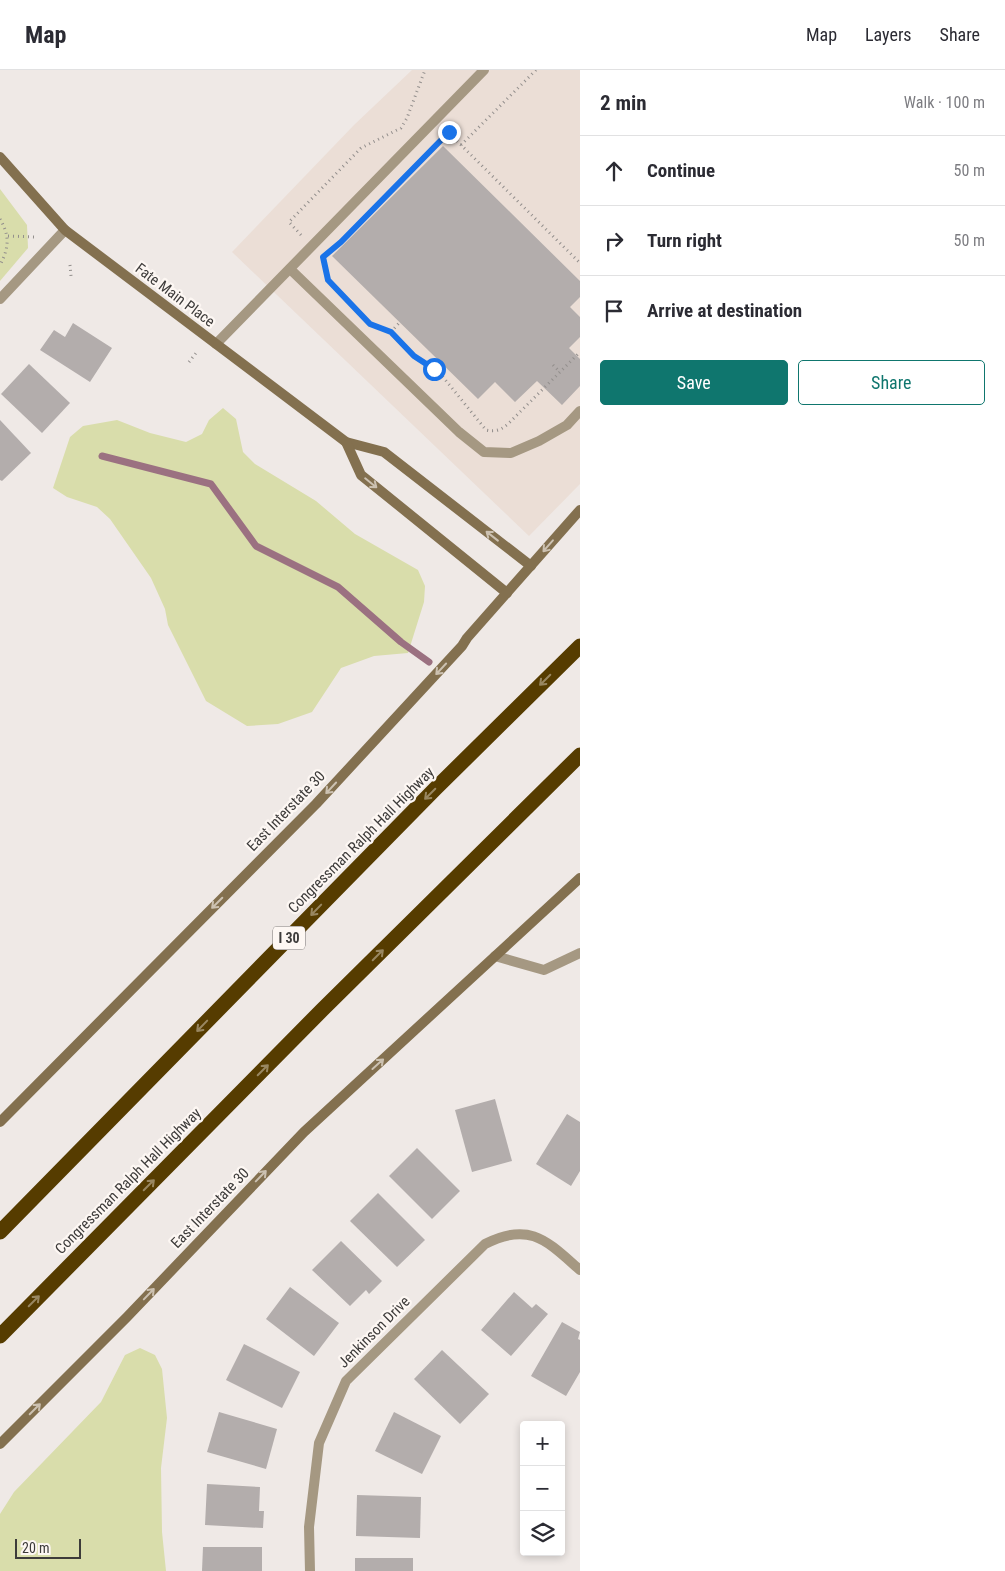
<!DOCTYPE html>
<html lang="en">
<head>
<meta charset="utf-8">
<style>
  :root { --surface:#fff; --page:#f7f7f7; --text:#2b2b33; --muted:#7c7c81; --line:#e1e1e2; --accent:#0f766e }
  body { margin:0; font-family:"Roboto Condensed",sans-serif; background:var(--page); color:var(--text) }
  .controls { position:absolute; right:15px; bottom:15px; display:grid; overflow:hidden; border-radius:5px; box-shadow:0 2px 8px #0003 }
  .controls button { width:45px; height:45px; display:grid; place-items:center; padding:0; border:0; border-bottom:1px solid var(--line); background:var(--surface); color:var(--text); font:25px sans-serif }
  .scale { position:absolute; left:15px; bottom:12px; width:66px; box-sizing:border-box; padding-left:5px; border:2px solid #3d3b3a; border-top:0; font-size:14px; line-height:18px; white-space:nowrap; color:#3d3b3a; -webkit-text-stroke:4px #fdf7f3; paint-order:stroke }
  .stop { position:absolute; width:15px; height:15px; margin:-11px; border:4px solid #1a73e8; border-radius:50%; background:#fff }
  .stop.end { background:#1a73e8; border-color:#fff; box-shadow:0 1px 5px #0008 }
  .list { margin:0; padding:0; list-style:none }
  h2 { display:flex; justify-content:space-between; align-items:center; height:65px; margin:0; padding:0 20px; font-size:21px }
  h2 small { font-size:16px; font-weight:400; color:var(--muted) }
  .list li { display:grid; grid-template-columns:32px 1fr auto; gap:15px; align-items:center; box-sizing:border-box; height:70px; padding:0 20px; border-top:1px solid var(--line) }
  .list b { display:block; font-size:19px; white-space:nowrap }
  .list em { font-size:16px; font-style:normal; color:var(--muted) }
  .actions { display:flex; gap:10px; padding:15px 20px }
  .actions a { flex:1; padding:11px 0; border:1px solid var(--accent); border-radius:5px; text-align:center; font-size:18px; color:var(--accent) }
  .actions .main { background:var(--accent); color:#fff }
  .icon { flex:none; width:28px; height:28px; fill:none; stroke:currentColor; stroke-width:2; stroke-linecap:round; stroke-linejoin:round }
  .map { position:relative; flex:none; width:580px; height:1501px; overflow:hidden }
  header { display:flex; align-items:center; gap:30px; box-sizing:border-box; height:70px; padding:0 25px; background:var(--surface); border-bottom:1px solid var(--line) }
  header strong { font-size:24px }
  nav { display:flex; gap:28px; margin-inline-start:auto; font-size:18px }
  main { display:flex }
  aside { flex:1; background:var(--surface) }
  .map>svg:first-child { display:block }
</style>
</head>
<body>
<header>
<strong>Map</strong>
<nav><a>Map</a><a>Layers</a><a>Share</a></nav>
</header>
<main>
<div class="map">
<svg width="580" height="1501" viewBox="0 0 580 1501">
  <rect width="100%" height="100%" fill="#efe9e6"/>
  <path fill="#ebded6" d="M 412,0 L 580,0 L 580,414 L 529,466 L 232,182 L 354,55 Z"/>
  <g fill="#d9ddab">
    <path d="M 0,119 L 27,155 L 28,178 L 0,211 Z"/>
    <path d="M 223,338 L 236,349 L 243,382 L 255,394 L 316,431 L 355,464 L 418,500 L 425,516 L 424,532 L 408,583 L 374,586 L 341,598 L 312,642 L 278,654 L 247,656 L 206,631 L 168,555 L 165,539 L 151,508 L 110,449 L 97,437 L 67,427 L 53,418 L 70,367 L 83,356 L 117,350 L 150,363 L 186,372 L 202,364 L 209,350 Z"/>
    <path d="M 140,1278 L 155,1285 L 162,1299 L 167,1348 L 161,1398 L 162,1462 L 166,1501 L 0,1501 L 0,1444 L 14,1422 L 101,1332 L 125,1285 Z"/>
  </g>
  <g fill="none" stroke-linecap="round" stroke-linejoin="round">
    <path stroke="#9b7181" stroke-width="7" d="M 102,386 L 211,414 L 256,476 L 338,517 L 401,572 L 429,592"/>
  </g>
  <g fill="#b3adac">
    <path d="M 443,76 L 580,211 L 580,227 L 570,237 L 580,247 L 580,267 L 569,278 L 580,289 L 580,316 L 562,335 L 537,311 L 515,332 L 495,312 L 478,329 L 332,186 Z"/>
    <path d="M 73,253 L 112,278 L 90,312 L 40,280 L 54,260 L 65,267 Z"/>
    <path d="M 29,294 L 70,333 L 42,363 L 1,324 Z"/>
    <path d="M 0,350 L 31,383 L 2,411 L 0,410 Z"/>
    <path d="M 495,1029 L 512,1091 L 472,1102 L 455,1040 Z"/>
    <path d="M 567,1044 L 580,1052 L 580,1101 L 571,1116 L 536,1094 Z"/>
    <path d="M 417,1078 L 460,1121 L 432,1149 L 389,1106 Z"/>
    <path d="M 378,1123 L 425,1170 L 397,1197 L 350,1151 Z"/>
    <path d="M 341,1171 L 382,1211 L 369,1224 L 366,1220 L 350,1236 L 312,1200 Z"/>
    <path d="M 290,1217 L 339,1253 L 314,1286 L 266,1249 Z"/>
    <path d="M 514,1222 L 532,1238 L 536,1234 L 548,1244 L 511,1286 L 481,1260 Z"/>
    <path d="M 562,1252 L 580,1262 L 578,1269 L 580,1270 L 580,1302 L 566,1326 L 531,1306 Z"/>
    <path d="M 244,1274 L 300,1302 L 282,1338 L 226,1310 Z"/>
    <path d="M 442,1280 L 489,1324 L 460,1354 L 414,1309 Z"/>
    <path d="M 219,1342 L 277,1359 L 266,1399 L 207,1382 Z"/>
    <path d="M 394,1342 L 441,1366 L 422,1404 L 375,1381 Z"/>
    <path d="M 207,1414 L 260,1417 L 259,1441 L 264,1441 L 263,1458 L 205,1455 Z"/>
    <path d="M 357,1425 L 421,1427 L 420,1468 L 356,1466 Z"/>
    <path d="M 203,1477 L 262,1477 L 262,1501 L 202,1501 Z"/>
    <rect x="355" y="1488" width="58" height="13"/>
  </g>
  <g fill="none" stroke-linecap="round" stroke-linejoin="round">
    <g stroke="#928e8c" stroke-width="3" stroke-dasharray="1 4" stroke-linecap="butt">
      <path d="M 461,75 L 536,0"/>
      <path d="M 365,147 L 449,63 L 580,193"/>
      <path d="M 0,149 C 10,166 9,178 0,195"/>
      <path d="M 301,165 L 289,152 L 361,78 L 401,58 L 407,48 L 425,0"/>
      <path d="M 8,166 L 35,167"/>
      <path d="M 323,188 C 326,198 324,206 332,214"/>
      <path d="M 70,195 L 71,206"/>
      <path d="M 371,254 L 391,262 L 414,286 L 434,299 L 443,307 L 486,360 C 495,362 501,360 508,354 L 580,282"/>
      <path d="M 391,262 L 400,252"/>
      <path d="M 189,292 L 196,283"/>
      <path d="M 553,295 L 560,302"/>
    </g>
    <g stroke="#a59882" stroke-width="10">
      <path d="M 290,199 L 459,362 L 484,382 L 511,383 L 539,371 L 567,355 L 580,341"/>
      <path d="M 216,274 L 484,0"/>
      <path d="M 495,886 L 544,900 L 580,883"/>
    </g>
    <g stroke="#a59882" stroke-width="10">
      <path d="M 0,229 L 65,160"/>
      <path d="M 310,1501 L 309,1457 L 319,1373 L 346,1311 L 485,1174 C 530,1151 547,1171 580,1200"/>
    </g>
    <g stroke="#83704f" stroke-width="10">
      <path d="M 0,87 L 65,160 L 346,372 L 384,382 L 531,496"/>
      <path d="M 346,372 L 361,405 L 507,523"/>
      <path d="M 0,1052 L 316,734 L 462,576 L 467,568 L 580,440"/>
      <path d="M 0,1374 L 127,1247 L 304,1062 L 580,808"/>
    </g>
    <g stroke="#563c00" stroke-width="15">
      <path d="M 0,1162 L 435,719 L 580,576"/>
      <path d="M 0,1266 L 322,940 L 580,685"/>
    </g>
  </g>
  <defs><path id="oneway-shaft" d="M-6 0H5M1.5-3L5.5 0L1.5 3" fill="none" stroke-width="1.6" stroke-linecap="round" stroke-linejoin="round" transform="scale(1.25)"/></defs>
  <g stroke="#ccc1b1">
    <use href="#oneway-shaft" transform="translate(371 413) rotate(39)"/>
    <use href="#oneway-shaft" transform="translate(492 466) rotate(-142)"/>
    <use href="#oneway-shaft" transform="translate(548 476) rotate(131)"/>
    <use href="#oneway-shaft" transform="translate(441 599) rotate(133)"/>
    <use href="#oneway-shaft" transform="translate(331 718) rotate(133)"/>
    <use href="#oneway-shaft" transform="translate(217 833) rotate(135)"/>
    <use href="#oneway-shaft" transform="translate(378 994) rotate(-42)"/>
    <use href="#oneway-shaft" transform="translate(261 1106) rotate(-46)"/>
    <use href="#oneway-shaft" transform="translate(149 1224) rotate(-46)"/>
    <use href="#oneway-shaft" transform="translate(35 1339) rotate(-45)"/>
  </g>
  <g stroke="#998761">
    <use href="#oneway-shaft" transform="translate(545 610) rotate(135)"/>
    <use href="#oneway-shaft" transform="translate(430 724) rotate(135)"/>
    <use href="#oneway-shaft" transform="translate(316 840) rotate(134)"/>
    <use href="#oneway-shaft" transform="translate(378 885) rotate(-45)"/>
    <use href="#oneway-shaft" transform="translate(202 956) rotate(134)"/>
    <use href="#oneway-shaft" transform="translate(263 1000) rotate(-45)"/>
    <use href="#oneway-shaft" transform="translate(149 1115) rotate(-45)"/>
    <use href="#oneway-shaft" transform="translate(34 1231) rotate(-45)"/>
  </g>
  <g fill="none" stroke-linecap="round" stroke-linejoin="round">
    <path stroke="#1a73e8" stroke-width="6" d="M 434,299 L 414,286 L 391,262 L 370,254 L 328,210 L 323,187 L 341,172 L 449,62"/>
  </g>
  <g text-anchor="middle" dominant-baseline="central" stroke-width="4.5" stroke-linejoin="round" paint-order="stroke">
    <rect fill="#fdf7f3" stroke="#777372" stroke-width="1" x="273" y="856.5" width="32" height="23" rx="4"/>
    <g font-size="14" font-weight="bold" fill="#3d3b3a">
      <text x="289" y="868">I 30</text>
    </g>
    <g font-size="15" fill="#3d3b3a" stroke="#fdf7f3">
      <text transform="translate(175 225) rotate(37)">Fate Main Place</text>
      <text transform="translate(286 741) rotate(-46)">East Interstate 30</text>
      <text transform="translate(361 770) rotate(-45)">Congressman Ralph Hall Highway</text>
      <text transform="translate(128 1111) rotate(-45)">Congressman Ralph Hall Highway</text>
      <text transform="translate(210 1138) rotate(-46)">East Interstate 30</text>
      <text transform="translate(374 1262) rotate(-45)">Jenkinson Drive</text>
    </g>
  </g>
</svg>
<div class="controls">
<button>+</button>
<button>−</button>
<button><svg class="icon" aria-label="layers" viewBox="0 0 24 24"><path d="M12 4l9 5-9 5-9-5zM3 14l9 5 9-5"/></svg></button>
</div>
<div class="scale">20 m</div>
<div class="stop" style="left:434px;top:299px"></div>
<div class="stop end" style="left:449px;top:62px"></div>
</div>
<aside>
<h2>2 min<small>Walk · 100 m</small></h2>
<ul class="list">
<li><svg class="icon" aria-label="ahead" viewBox="0 0 24 24"><path d="M12 20V5M6 11l6-6 6 6"/></svg><div><b>Continue</b></div><em>50 m</em></li>
<li><svg class="icon" aria-label="right" viewBox="0 0 24 24"><path d="M7 20v-9h11M14 6l5 5-5 5"/></svg><div><b>Turn right</b></div><em>50 m</em></li>
<li><svg class="icon" aria-label="arrive" viewBox="0 0 24 24"><path d="M6 21V4h12l-3 4 3 4H6"/></svg><div><b>Arrive at destination</b></div></li>
</ul>
<div class="actions"><a class="main">Save</a><a>Share</a></div>
</aside>
</main>
</body>
</html>
